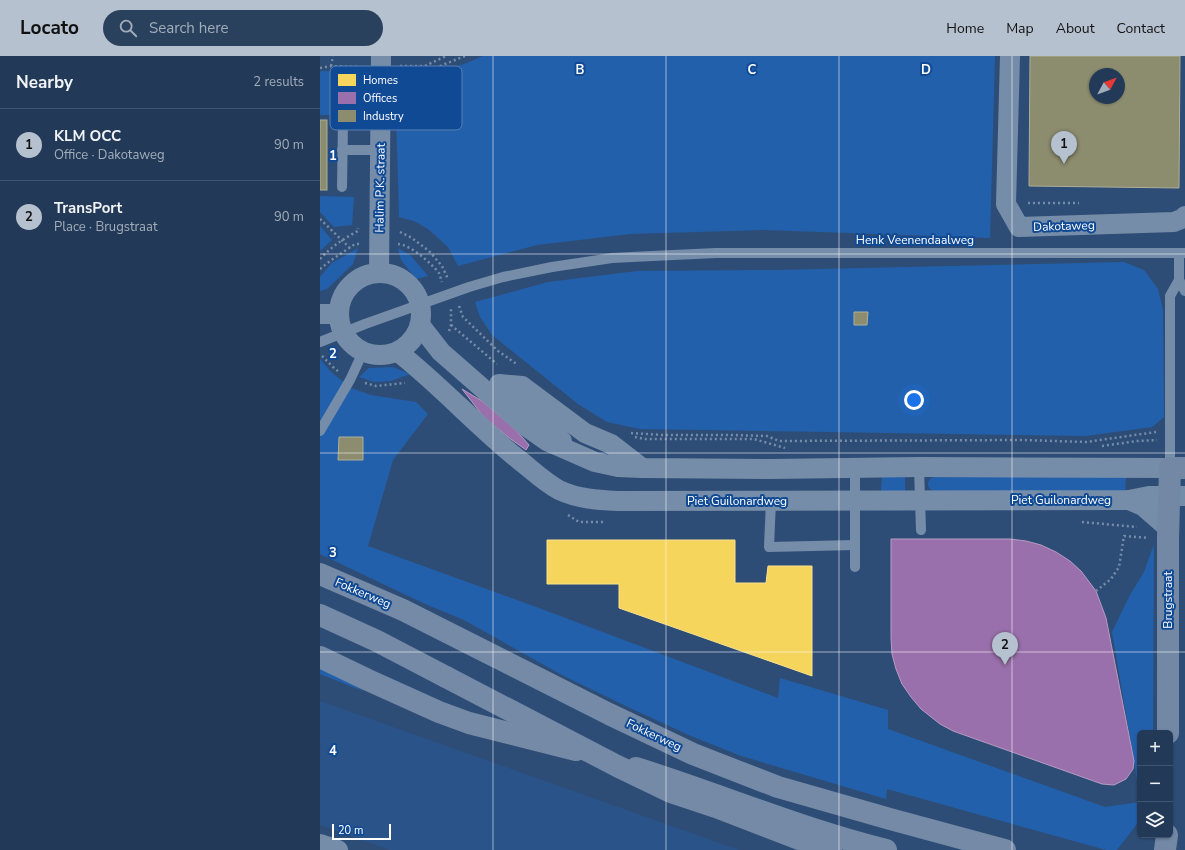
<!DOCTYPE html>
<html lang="en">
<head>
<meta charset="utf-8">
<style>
  :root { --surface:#223a58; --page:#2a415e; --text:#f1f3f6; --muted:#a2adba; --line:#3f546e; --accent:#b6c1cf }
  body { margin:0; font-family:"Nunito Sans",sans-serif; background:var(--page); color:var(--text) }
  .controls { position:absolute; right:12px; bottom:12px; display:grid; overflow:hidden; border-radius:6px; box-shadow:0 1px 3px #0004 }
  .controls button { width:36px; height:36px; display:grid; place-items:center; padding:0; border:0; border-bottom:1px solid var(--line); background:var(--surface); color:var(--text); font:20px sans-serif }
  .compass { position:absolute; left:769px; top:12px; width:36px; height:36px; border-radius:50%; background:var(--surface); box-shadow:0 1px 3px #0004; rotate:49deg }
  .scale { position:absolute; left:12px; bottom:10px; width:59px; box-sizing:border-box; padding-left:4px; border:2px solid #fff; border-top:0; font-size:11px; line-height:14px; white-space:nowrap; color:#fff; -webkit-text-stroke:3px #104994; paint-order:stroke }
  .you { position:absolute; left:594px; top:344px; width:14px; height:14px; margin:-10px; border:3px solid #fff; border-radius:50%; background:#1a73e8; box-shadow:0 0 0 6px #1a73e833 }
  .badge { display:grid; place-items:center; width:26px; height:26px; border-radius:50%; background:var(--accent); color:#111; font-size:13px; font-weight:700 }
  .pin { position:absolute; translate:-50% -33px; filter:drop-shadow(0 1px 2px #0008) }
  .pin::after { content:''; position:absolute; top:21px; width:14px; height:12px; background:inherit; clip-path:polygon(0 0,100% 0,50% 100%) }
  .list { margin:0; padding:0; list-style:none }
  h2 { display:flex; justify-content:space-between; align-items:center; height:52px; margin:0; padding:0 16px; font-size:17px }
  h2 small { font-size:13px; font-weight:400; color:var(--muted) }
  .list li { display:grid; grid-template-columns:26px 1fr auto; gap:12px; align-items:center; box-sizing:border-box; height:72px; padding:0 16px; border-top:1px solid var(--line) }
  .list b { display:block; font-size:15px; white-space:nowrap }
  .list p { margin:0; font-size:13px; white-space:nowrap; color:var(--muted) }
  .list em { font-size:13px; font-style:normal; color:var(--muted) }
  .icon { flex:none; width:22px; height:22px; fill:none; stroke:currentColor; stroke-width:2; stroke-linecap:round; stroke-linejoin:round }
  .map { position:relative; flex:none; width:865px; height:794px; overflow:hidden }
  header { display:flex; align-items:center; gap:24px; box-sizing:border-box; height:56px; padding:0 20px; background:var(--accent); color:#111 }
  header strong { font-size:19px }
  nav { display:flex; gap:22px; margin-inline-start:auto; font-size:14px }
  .search { width:280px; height:36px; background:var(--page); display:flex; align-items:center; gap:10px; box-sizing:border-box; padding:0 14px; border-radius:22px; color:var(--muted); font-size:15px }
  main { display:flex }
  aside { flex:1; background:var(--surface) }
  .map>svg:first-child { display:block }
</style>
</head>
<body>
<header>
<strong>Locato</strong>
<div class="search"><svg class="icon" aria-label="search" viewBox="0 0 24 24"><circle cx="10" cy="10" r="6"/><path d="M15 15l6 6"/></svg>Search here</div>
<nav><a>Home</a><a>Map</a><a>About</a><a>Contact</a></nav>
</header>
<main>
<aside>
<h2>Nearby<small>2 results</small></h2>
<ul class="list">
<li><span class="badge">1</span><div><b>KLM OCC</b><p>Office · Dakotaweg</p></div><em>90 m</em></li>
<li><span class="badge">2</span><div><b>TransPort</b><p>Place · Brugstraat</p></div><em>90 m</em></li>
</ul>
</aside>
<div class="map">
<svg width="865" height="794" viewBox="0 0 865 794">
  <rect width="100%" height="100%" fill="#2e4d76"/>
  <g fill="#2360ab">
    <path d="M 163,0 L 675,0 L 670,182 L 444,174 L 310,178 L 217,189 L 138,210 L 128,191 L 108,173 L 94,165 L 79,161 L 75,22 L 99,22 L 144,8 Z"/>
    <path d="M 1,15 L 39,16 L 38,59 L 0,59 L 0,16 Z"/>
    <path d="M 0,140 L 34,141 L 32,169 L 14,171 L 0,156 Z"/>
    <path d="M 0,170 L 12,184 L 0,195 Z"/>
    <path d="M 38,192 L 33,208 L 7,233 L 0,235 L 0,221 L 12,207 Z"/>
    <path d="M 78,192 L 91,200 L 108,220 L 96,223 L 81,204 Z"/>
    <path d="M 804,206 L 824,214 L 838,233 L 843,254 L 844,361 L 832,371 L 766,380 L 320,373 L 287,366 L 258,348 L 172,279 L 160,261 L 155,246 L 228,226 L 317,215 L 456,214 Z"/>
    <path d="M 0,303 L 11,316 L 31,332 L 51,339 L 96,346 L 108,358 L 73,404 L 48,490 L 219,552 L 458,642 L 460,622 L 568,654 L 568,673 L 785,751 L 820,746 L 815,711 L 792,576 L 810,539 L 824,516 L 834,488 L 833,677 L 820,677 L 820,764 L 797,794 L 786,794 L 567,733 L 566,743 L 421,700 L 371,680 L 310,652 L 242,619 L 144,564 L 103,547 L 0,498 Z"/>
    <path d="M 73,311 L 90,318 L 71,325 L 54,326 L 39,321 L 49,312 Z"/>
    <path d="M 562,421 L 585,421 L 585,435 L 561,435 Z"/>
    <path d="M 614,421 L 806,421 L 805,435 L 614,435 C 606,433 606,423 614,421 Z"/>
    <path d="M 0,607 L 43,635 L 0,618 Z"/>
  </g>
  <path fill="#295389" d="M 0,645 L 419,794 L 70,794 L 0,769 Z"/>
  <path fill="#f6d55c" stroke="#f9e28d" d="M 227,484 L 415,484 L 415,527 L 446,527 L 448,510 L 492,510 L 492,620 L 299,552 L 299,528 L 227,528 Z"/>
  <g fill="#9970ab" stroke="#b89bc4">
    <path d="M 142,333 L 162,345 L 195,373 L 209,389 L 206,394 L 188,381 L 163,360 Z"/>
    <path d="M 571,483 L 690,483 L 706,485 L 721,489 L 736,496 L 750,505 L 761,515 L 776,535 L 786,562 L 814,705 L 813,713 L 806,723 L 794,729 L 782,728 L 633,675 L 620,668 L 601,653 L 591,641 L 582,628 L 576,613 L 572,598 L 571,582 Z"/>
  </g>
  <g fill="#8c8c6e" stroke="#aeae9a" fill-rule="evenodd">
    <path d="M 710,0 L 860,0 L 859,132 L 709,130 ZM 775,18 L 799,18 L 799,42 L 775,42 Z"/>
    <rect x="0" y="64" width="7" height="70"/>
    <path d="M 534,256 L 548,256 L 547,269 L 534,269 Z"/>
    <path d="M 19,381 L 43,381 L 43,404 L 18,404 Z"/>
  </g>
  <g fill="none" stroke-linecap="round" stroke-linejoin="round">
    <g stroke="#768da9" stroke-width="2.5" stroke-dasharray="2 3" stroke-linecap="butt">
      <path d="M 11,10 L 13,0"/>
      <path d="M 80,10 L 105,10 L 126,0"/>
      <path d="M 0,12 L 11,10 L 41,11"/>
      <path d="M 81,17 L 105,16 L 145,0"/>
      <path d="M 708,147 L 759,147"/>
      <path d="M 0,163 L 30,192"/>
      <path d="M 80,176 L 92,182 L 109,195 L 122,210 L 128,223"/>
      <path d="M 78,188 C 91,189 111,207 119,217 C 120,220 121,223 122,226"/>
      <path d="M 0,203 C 11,191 23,183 38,175 L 38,172"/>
      <path d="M 0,213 L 10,205 L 35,188 L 39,188"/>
      <path d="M 139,250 L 143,261 L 178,295 L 198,309"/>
      <path d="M 131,269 L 177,308"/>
      <path d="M 129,275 L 131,269 L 131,252"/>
      <path d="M 2,300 L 13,311 L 19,316"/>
      <path d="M 45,327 L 56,330 L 85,327"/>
      <path d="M 311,377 L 342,379 L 413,379 L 447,380 L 459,385 L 702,384 L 766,386 L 836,376"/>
      <path d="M 315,381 L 324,383 L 434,383 L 465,392"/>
      <path d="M 782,390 L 817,385 L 837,384"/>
      <path d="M 248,459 L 259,466 L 283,466"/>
      <path d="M 762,466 L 817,471"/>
      <path d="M 776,535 L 791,523 L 799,511 L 804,480 L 829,482"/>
    </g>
    <g stroke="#768da9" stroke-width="10">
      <path d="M 22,94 L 60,94"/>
      <path d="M 22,131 L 23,66"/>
      <path d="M 332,200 L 396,197 L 865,197"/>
      <path d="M 859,224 L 865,235"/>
      <path d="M 0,375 L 30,324 L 43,296"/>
      <path d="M 599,411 L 601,474"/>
      <path d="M 850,412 L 850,240 L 859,224 L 859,197"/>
      <path d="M 451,445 L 449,491 L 535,489"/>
      <path d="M 535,511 L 535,412"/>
    </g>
    <g stroke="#768da9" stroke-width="20">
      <path d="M 690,0 L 686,148 L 699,171 L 854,166 L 864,162 L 865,160"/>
      <path d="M 59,216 L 61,0"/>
      <circle cx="60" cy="258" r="41"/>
      <path d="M 0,258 L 18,258"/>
      <path d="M 100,269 L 121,296 L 207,371 L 227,385 L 275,406 L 298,411 L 322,412 L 450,413 L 599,411 L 850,412"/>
      <path d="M 78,296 C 120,329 156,369 198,403 C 211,413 224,426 239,434 C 258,443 278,444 298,445 L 809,444 L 829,440 L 865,440"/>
      <path d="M 179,328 L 202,330 L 265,377 L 291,388 L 322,412"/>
      <path d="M 185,332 L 217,359 L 242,385"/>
      <path d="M 809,444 L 823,450 L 848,472"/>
      <path d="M 0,788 L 18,794"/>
    </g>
    <g stroke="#7288a5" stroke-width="22">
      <path d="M 848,677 L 848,482 L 850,412 L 865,412"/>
      <path d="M 845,794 L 847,779"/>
    </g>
    <g stroke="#758aa7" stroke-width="22">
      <path d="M 0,518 L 83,554 L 289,658 L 373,698 L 414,714 L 458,731 L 570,763 L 685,794"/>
      <path d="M 0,559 L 57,585 L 126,621"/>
      <path d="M 0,601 L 48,624 L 119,656 L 149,667 L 256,694"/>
      <path d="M 316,712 C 399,738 481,773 566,794"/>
    </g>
    <path stroke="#768da9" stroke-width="10" d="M 0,286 L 45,268 L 149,231 L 183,221 L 232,211 L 292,202 L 332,200"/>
    <path stroke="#758aa7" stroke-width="22" d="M 126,621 L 297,710 L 351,736 L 396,751 L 487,786 L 511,794"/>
  </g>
  <path fill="none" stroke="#fff" stroke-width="1" stroke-opacity="0.55" d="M 173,0 L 173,794M 346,0 L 346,794M 519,0 L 519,794M 692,0 L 692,794M 0,198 L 865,198M 0,397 L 865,397M 0,596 L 865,596"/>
  <g text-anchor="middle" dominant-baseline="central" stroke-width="4" stroke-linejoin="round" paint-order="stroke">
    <g font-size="12" fill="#fff" stroke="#104994">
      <text transform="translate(60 132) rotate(-89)">Halim P.K. straat</text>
      <text transform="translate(744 170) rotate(-2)">Dakotaweg</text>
      <text x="595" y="184">Henk Veenendaalweg</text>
      <text x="741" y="444">Piet Guilonardweg</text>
      <text x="417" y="445">Piet Guilonardweg</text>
      <text transform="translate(43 537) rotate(23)">Fokkerweg</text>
      <text transform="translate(848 544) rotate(-90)">Brugstraat</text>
      <text transform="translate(334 679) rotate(25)">Fokkerweg</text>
    </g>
  </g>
  <rect x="10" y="10" width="132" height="64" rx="6" fill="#104994" stroke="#5880b4" stroke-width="1"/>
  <rect x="18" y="18" width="18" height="12" fill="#f6d55c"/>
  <rect x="18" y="36" width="18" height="12" fill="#9970ab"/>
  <rect x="18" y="54" width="18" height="12" fill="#8c8c6e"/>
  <g font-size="11" fill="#fff">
    <text x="43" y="28">Homes</text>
    <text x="43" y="46">Offices</text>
    <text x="43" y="64">Industry</text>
  </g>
  <g font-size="13" text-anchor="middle" font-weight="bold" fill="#fff" stroke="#104994" stroke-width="4" stroke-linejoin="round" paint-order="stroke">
    <text x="260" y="18">B</text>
    <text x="432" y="18">C</text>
    <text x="606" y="18">D</text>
    <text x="13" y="104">1</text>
    <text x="13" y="302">2</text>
    <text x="13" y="501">3</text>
    <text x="13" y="699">4</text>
  </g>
</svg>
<div class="controls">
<button>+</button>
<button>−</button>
<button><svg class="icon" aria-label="layers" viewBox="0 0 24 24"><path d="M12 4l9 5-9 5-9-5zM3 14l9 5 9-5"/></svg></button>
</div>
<svg class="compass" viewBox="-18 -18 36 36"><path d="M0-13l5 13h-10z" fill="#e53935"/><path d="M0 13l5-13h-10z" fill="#a2adba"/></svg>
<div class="scale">20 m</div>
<div class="you"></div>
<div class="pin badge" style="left:744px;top:108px">1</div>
<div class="pin badge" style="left:685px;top:609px">2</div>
</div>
</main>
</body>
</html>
